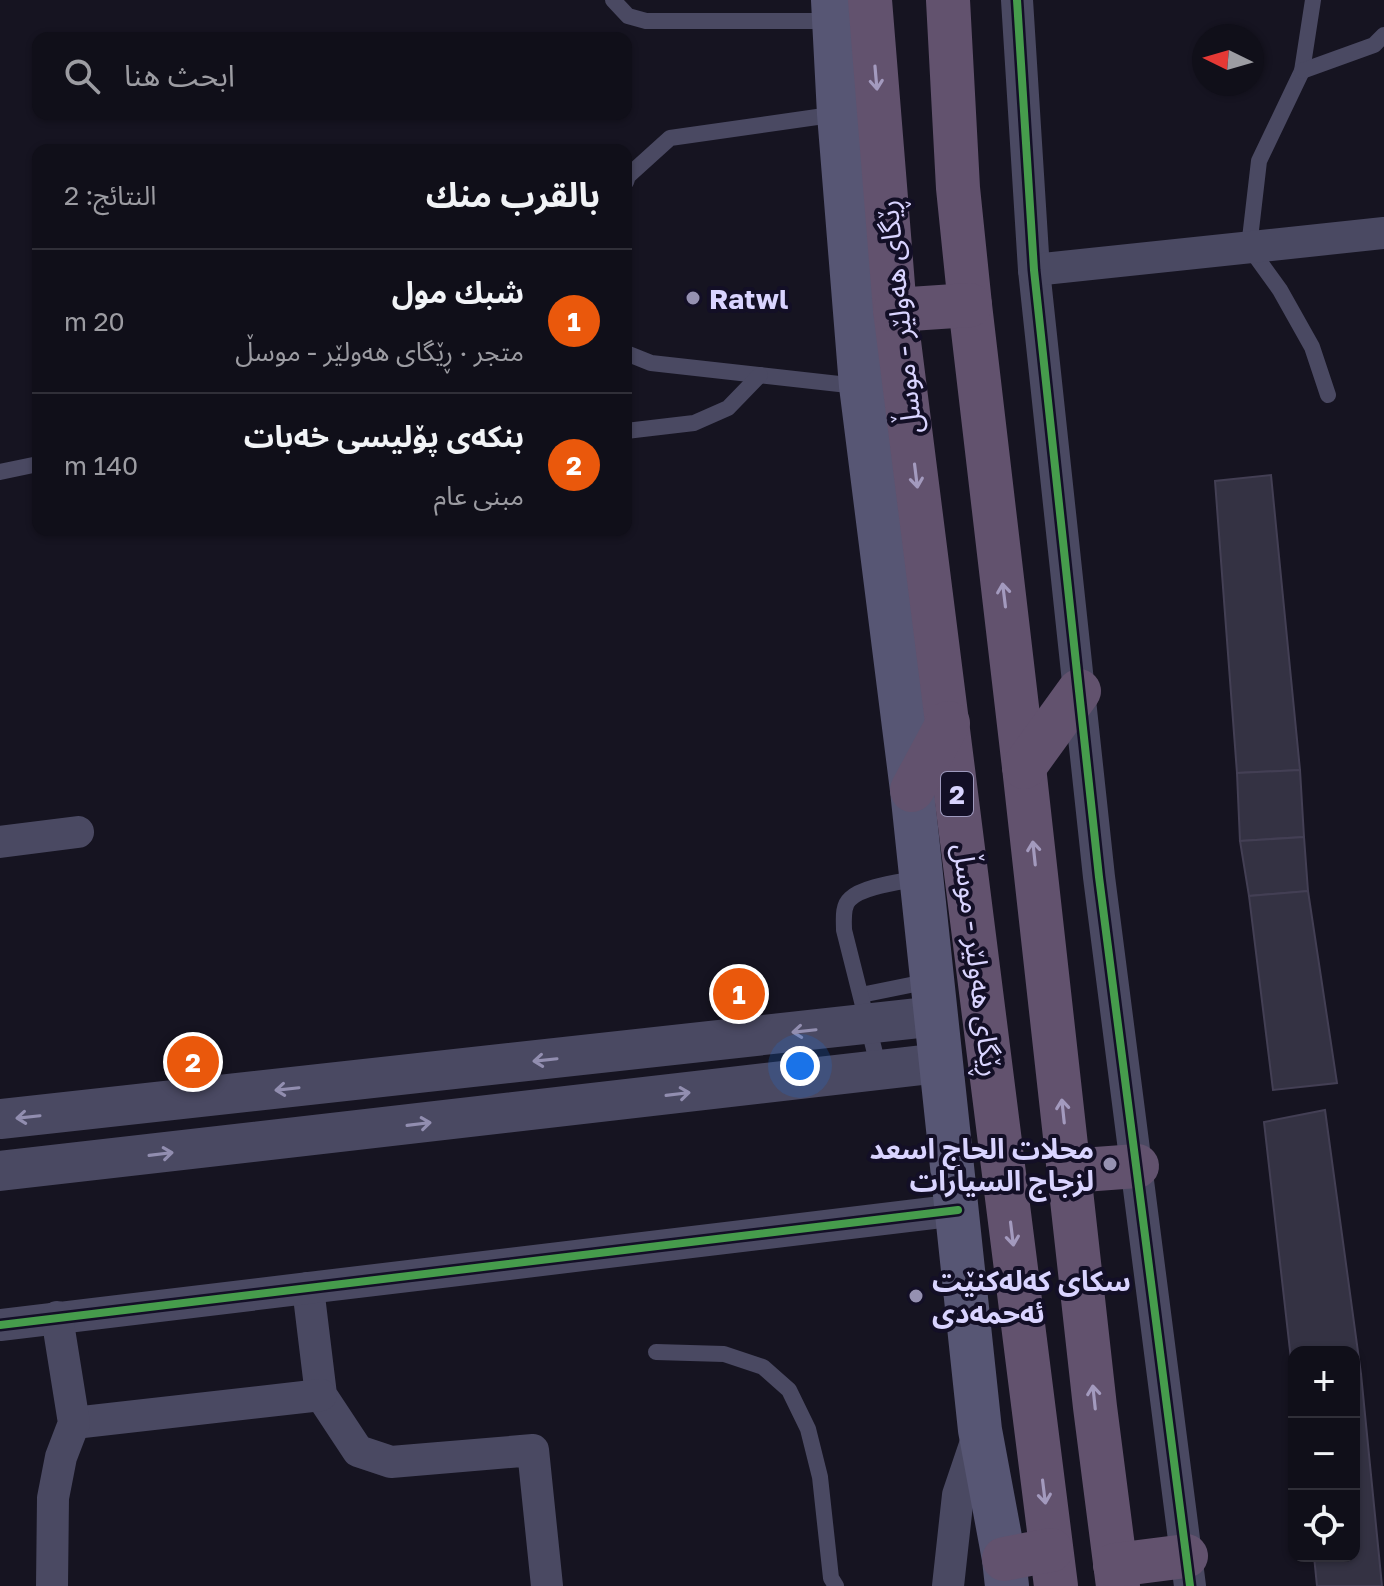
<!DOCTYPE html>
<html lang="ar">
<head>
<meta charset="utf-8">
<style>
  :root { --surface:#100f19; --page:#191822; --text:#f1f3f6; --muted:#9c9ca2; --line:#302f38; --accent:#ea580c }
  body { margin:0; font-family:"Golos Text","Noto Sans Arabic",sans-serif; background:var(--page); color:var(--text); direction:rtl }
  .controls { position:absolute; right:24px; bottom:24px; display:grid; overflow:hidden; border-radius:16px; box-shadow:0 2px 6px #0004 }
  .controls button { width:72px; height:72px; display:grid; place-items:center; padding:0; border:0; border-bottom:2px solid var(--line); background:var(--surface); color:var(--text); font:40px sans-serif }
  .compass { position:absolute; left:1192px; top:24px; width:72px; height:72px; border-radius:50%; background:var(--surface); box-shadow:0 2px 6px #0004; rotate:275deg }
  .you { position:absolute; left:800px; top:1066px; width:28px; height:28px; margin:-20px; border:6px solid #fff; border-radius:50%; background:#1a73e8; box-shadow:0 0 0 12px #1a73e833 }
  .badge { display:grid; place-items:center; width:52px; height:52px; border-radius:50%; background:var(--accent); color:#fff; font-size:26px; font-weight:700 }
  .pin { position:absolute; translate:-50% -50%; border:4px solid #fff; box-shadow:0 2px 8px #0006 }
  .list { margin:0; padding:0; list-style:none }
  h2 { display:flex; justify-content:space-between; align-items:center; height:104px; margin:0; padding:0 32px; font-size:34px }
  h2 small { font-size:26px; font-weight:400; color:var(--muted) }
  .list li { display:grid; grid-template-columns:52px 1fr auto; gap:24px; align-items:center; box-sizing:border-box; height:144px; padding:0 32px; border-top:2px solid var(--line) }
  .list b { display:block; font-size:30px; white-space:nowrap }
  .list p { margin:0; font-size:26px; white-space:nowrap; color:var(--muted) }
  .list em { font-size:26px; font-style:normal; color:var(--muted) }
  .icon { flex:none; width:44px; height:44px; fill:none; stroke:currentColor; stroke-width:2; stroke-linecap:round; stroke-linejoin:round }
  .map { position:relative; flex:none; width:1384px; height:1586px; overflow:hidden; direction:ltr }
  .search { position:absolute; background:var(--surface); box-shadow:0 2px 6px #0004; left:32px; top:32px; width:600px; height:88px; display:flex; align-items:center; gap:20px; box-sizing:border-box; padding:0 28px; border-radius:16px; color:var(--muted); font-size:30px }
  .panel { position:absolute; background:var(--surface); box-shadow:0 2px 6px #0004; left:32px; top:144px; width:600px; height:392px; border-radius:16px; direction:rtl }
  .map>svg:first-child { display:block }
</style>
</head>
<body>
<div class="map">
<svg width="1384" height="1586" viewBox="0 0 1384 1586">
  <rect width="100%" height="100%" fill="#161421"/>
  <g fill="#343243" stroke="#433f54" stroke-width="2">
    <path d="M 1271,475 L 1300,770 L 1237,773 L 1215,481 Z"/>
    <path d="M 1300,770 L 1304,837 L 1240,841 L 1237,773 Z"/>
    <path d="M 1304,837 L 1308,891 L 1249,896 L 1240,841 Z"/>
    <path d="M 1308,891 L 1337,1083 L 1273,1090 L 1249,896 Z"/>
    <path d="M 1325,1110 L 1361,1374 L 1354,1374 L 1354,1352 L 1294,1352 L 1293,1377 L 1264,1122 Z"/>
    <path d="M 1354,1374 L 1361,1374 L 1382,1586 L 1317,1586 L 1314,1556 L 1354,1556 Z"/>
  </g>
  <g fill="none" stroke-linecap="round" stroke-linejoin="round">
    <g stroke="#4a4962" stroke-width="16">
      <path d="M 613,0 L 628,16 L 646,21 L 832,21"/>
      <path d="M 1313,0 L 1302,71 L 1259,161 L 1249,247 L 1280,290 L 1312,347 L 1328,395"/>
      <path d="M 1302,71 L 1374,45 L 1384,35"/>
      <path d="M 626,182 L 628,176 L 670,138 L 838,114"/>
      <path d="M 626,353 L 651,363 L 857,386"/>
      <path d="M 626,431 L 694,423 L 728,408 L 760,375"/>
      <path d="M 0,472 L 38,464"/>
      <path d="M 861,995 L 930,981"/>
      <path d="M 879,1069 L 844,930 C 844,920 842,906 850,899 C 863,886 902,882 920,878"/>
      <path d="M 656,1352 L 724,1354 L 763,1367 L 789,1390 L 808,1429 L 820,1477 L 831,1578 L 836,1586"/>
    </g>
    <g stroke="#4a4962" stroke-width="32">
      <path d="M 1017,0 L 1034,270 L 1079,691 L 1099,877 L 1190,1586"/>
      <path d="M 1034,270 L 1384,233"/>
      <path d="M 0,842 L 78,832"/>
      <path d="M 308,1288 L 321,1395 L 358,1451 L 391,1462 L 533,1450 L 547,1586"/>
      <path d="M 0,1325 L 958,1210"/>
      <path d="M 74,1423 L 321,1395"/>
      <path d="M 52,1586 L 53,1498 L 61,1457 L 74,1423 L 57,1317"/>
      <path d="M 948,1586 L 958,1495 L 979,1433"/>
    </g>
    <g stroke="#4a4962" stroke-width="40">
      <path d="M 0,1119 L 937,1016"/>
      <path d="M 0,1171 L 940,1063"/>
    </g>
    <path stroke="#575674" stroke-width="44" d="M 833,0 L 839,114 L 861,386 L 912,790 L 980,1430 L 1004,1559 L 1007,1586"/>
    <g stroke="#62526e" stroke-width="44">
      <path d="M 870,0 L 895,310 L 1056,1586"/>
      <path d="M 948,0 L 958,188 L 970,305 L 1024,767 L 1095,1407 L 1118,1586"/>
      <path d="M 895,310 L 970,305"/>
      <path d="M 1024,767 L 1079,691"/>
      <path d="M 912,790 L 948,723"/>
      <path d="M 1069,1171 L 1137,1166"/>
      <path d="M 1004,1559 L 1051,1550"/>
      <path d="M 1115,1565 L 1186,1556"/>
    </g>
    <g stroke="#130f26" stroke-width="13">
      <g id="cycleway">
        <path d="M 1017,0 L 1034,270 L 1079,691 L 1099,877 L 1190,1586"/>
        <path d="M 0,1325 L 958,1210"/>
      </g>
    </g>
    <use href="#cycleway" stroke="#469c4c" stroke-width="8"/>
  </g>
  <defs><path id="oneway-shaft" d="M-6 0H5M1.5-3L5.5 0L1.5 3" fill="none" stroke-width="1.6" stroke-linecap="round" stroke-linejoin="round" transform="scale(2)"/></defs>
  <g stroke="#a39abe">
    <use href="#oneway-shaft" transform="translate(876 78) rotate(85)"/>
    <use href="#oneway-shaft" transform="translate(916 476) rotate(83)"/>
    <use href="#oneway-shaft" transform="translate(1004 595) rotate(-97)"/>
    <use href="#oneway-shaft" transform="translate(1034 853) rotate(-96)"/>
    <use href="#oneway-shaft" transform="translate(1063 1111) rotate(-96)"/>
    <use href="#oneway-shaft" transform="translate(1012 1234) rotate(83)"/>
    <use href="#oneway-shaft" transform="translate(1094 1397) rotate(-96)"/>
    <use href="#oneway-shaft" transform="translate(1044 1492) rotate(83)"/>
  </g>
  <g stroke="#928eb0">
    <use href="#oneway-shaft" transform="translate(804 1031) rotate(174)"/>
    <use href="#oneway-shaft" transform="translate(545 1060) rotate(174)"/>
    <use href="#oneway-shaft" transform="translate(287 1089) rotate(174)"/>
    <use href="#oneway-shaft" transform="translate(678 1094) rotate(-7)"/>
    <use href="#oneway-shaft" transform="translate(28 1117) rotate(174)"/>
    <use href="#oneway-shaft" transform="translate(419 1124) rotate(-7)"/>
    <use href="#oneway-shaft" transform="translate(161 1154) rotate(-7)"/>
  </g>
  <g fill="#9591b1" stroke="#130f26" stroke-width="3">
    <circle cx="693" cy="298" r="8"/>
    <circle cx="1110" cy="1164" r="8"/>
    <circle cx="916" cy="1296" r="8"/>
  </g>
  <g text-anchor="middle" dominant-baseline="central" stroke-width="8" stroke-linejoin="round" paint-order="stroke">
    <rect fill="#130f26" stroke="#9e99be" stroke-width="2" x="941" y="772" width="32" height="44" rx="6"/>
    <g font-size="26" font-weight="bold" fill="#d9d4ff">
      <text x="957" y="794">2</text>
    </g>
    <g font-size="28" font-weight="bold" fill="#d9d4ff" stroke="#130f26" text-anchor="start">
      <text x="709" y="298">Ratwl</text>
      <text x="1094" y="1148" text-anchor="end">محلات الحاج اسعد<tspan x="1094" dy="32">لزجاج السيارات</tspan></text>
      <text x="932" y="1280">سکای کەلەکنێت<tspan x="932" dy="32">ئەحمەدی</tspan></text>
    </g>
    <g font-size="28" fill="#d9d4ff" stroke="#130f26">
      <text transform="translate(899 317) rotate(-96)">ڕێگای هەولێر - موسڵ</text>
      <text transform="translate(978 960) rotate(83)">ڕێگای هەولێر - موسڵ</text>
    </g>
  </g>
</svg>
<div class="controls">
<button>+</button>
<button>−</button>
<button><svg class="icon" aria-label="locate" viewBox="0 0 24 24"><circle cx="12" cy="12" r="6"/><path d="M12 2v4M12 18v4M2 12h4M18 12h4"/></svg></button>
</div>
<svg class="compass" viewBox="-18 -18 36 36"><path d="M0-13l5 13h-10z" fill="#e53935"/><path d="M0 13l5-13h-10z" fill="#9c9ca2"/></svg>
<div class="you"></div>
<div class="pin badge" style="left:739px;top:994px">1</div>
<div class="pin badge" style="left:193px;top:1062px">2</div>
<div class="search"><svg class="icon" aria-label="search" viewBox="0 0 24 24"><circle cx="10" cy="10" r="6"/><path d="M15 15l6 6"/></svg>ابحث هنا</div>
<section class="panel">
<h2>بالقرب منك<small>النتائج: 2</small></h2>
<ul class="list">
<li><span class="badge">1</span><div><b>شبك مول</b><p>متجر · ڕێگای هەولێر - موسڵ</p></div><em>20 m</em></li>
<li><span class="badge">2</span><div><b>بنکەی پۆلیسی خەبات</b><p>مبنى عام</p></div><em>140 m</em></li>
</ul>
</section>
</div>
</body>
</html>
